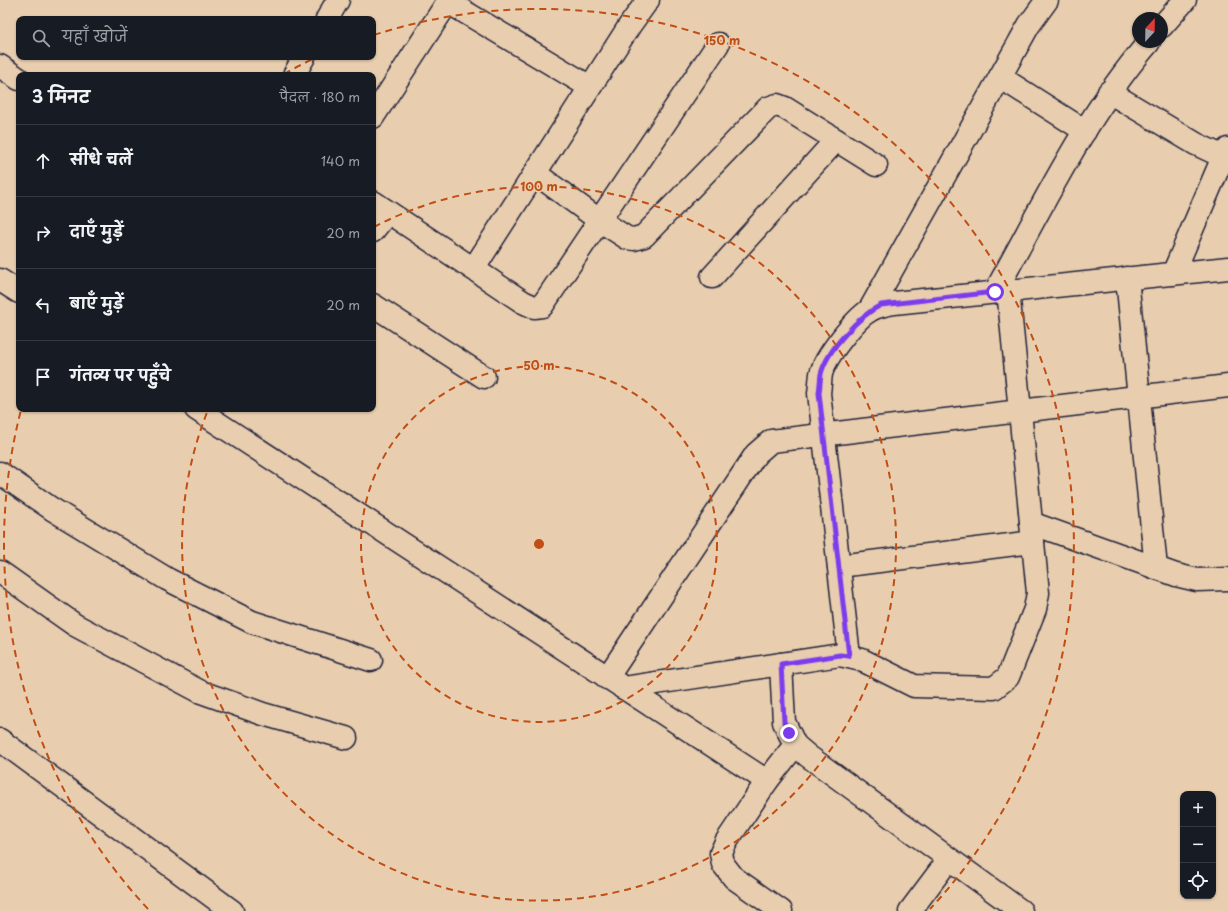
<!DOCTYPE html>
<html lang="hi">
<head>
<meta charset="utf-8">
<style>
  :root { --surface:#171b24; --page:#20242c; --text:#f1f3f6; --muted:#9ea1a6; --line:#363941 }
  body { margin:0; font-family:"Playpen Sans","Playpen Sans Deva",sans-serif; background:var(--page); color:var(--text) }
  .controls { position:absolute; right:12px; bottom:12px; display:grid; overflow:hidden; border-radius:8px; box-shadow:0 1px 3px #0004 }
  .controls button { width:36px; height:36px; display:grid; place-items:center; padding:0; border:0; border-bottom:1px solid var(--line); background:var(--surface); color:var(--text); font:20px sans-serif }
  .compass { position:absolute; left:1132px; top:12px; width:36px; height:36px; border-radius:50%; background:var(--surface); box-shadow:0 1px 3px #0004; rotate:22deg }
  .stop { position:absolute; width:12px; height:12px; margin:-9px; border:3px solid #7c3aed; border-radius:50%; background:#fff }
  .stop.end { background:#7c3aed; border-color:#fff; box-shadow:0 1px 4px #0008 }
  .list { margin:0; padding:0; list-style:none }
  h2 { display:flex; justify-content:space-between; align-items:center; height:52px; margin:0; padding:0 16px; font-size:17px }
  h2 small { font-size:13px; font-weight:400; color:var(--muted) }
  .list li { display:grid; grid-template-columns:26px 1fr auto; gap:12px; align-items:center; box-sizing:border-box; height:72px; padding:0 16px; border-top:1px solid var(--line) }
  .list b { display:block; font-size:15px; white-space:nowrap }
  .list em { font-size:13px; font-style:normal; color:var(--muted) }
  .icon { flex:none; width:22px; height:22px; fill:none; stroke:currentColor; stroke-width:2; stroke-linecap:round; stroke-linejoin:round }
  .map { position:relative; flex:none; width:1228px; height:911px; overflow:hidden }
  .search { position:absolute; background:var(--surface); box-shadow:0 1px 3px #0004; left:16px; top:16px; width:360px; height:44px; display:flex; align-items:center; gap:10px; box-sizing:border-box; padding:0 14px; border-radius:8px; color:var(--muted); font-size:15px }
  .panel { position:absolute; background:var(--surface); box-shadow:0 1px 3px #0004; left:16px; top:72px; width:360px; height:340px; border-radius:8px }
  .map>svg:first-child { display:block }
</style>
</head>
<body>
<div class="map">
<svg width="1228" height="911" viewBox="0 0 1228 911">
  <rect width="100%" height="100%" fill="#e8ceaf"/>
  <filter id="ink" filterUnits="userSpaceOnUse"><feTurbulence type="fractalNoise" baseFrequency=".025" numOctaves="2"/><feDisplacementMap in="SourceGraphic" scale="8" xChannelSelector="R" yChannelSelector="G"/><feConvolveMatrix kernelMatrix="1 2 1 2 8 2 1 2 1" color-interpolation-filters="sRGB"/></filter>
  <g filter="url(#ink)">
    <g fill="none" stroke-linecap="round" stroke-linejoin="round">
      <g stroke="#22223b" stroke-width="25">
        <g id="minor">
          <path d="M 448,2 L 590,87"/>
          <path d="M 327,19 L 338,0"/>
          <path d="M 1162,26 L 1185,0"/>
          <path d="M 0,66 L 19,79"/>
          <path d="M 294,75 L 304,57"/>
          <path d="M 1000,77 L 1085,131"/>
          <path d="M 1109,92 L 1196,144 L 1228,159"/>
          <path d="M 373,117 L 449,0"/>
          <path d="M 535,173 L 599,220 L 627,238 L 634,239 L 644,236 L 768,108 L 777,105 L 785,108 L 876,165"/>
          <path d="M 373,202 L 523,302 L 534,307 L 542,306 L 718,44"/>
          <path d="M 373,231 L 388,212"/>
          <path d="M 474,268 L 630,25 L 648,0"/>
          <path d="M 1173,274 L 1223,157 L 1228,149"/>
          <path d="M 712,277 L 836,140"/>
          <path d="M 1127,278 L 1156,568"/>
          <path d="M 0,280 L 19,292"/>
          <path d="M 995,292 C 1042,207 1085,116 1149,42"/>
          <path d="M 373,305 L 484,377"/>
          <path d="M 869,311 L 1029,25 L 1047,0"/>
          <path d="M 196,409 L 767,781"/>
          <path d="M 0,473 L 52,509 L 167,579 L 252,622 L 371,660"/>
          <path d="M 1031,523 L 1176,575 L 1197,580 L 1228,579"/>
          <path d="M 839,566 L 1033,542"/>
          <path d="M 0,572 L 75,625 L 201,692 L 263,714 L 346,738"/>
          <path d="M 849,656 L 819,393 C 820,387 820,380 821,374 C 825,357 855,319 870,310 C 878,306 886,304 894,303 L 1228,268"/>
          <path d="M 781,664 L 784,722 L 795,745 L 808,756 L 1021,911"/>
          <path d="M 607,678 L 756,454 L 771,441 L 1228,386"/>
          <path d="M 623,688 L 840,655 L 862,660 L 914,686 L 994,688 L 1008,677 L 1035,609 L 1038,593 L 1008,290"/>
          <path d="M 0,740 L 232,911"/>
          <path d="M 781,911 L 734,878 L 723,864 L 721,853 L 726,842 L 767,781 L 795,745"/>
          <path d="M 910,911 L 949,859"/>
        </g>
      </g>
      <use href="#minor" stroke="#e8ceaf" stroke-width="22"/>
    </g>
  </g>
  <g fill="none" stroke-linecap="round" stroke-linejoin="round" filter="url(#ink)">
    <path stroke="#7c3aed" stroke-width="5" d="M 789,733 L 784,722 L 781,664 L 840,655 L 849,656 L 819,393 C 820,387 820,380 821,374 C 827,350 859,316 881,305 L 995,292"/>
  </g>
  <g fill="none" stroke="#c04e15" stroke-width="2" stroke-dasharray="7 5">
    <circle cx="539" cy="544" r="178"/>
    <path d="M374 227A357 357 0 1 1 208 410"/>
    <path d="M148 909A535 535 0 0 1 21 410M284 74A535 535 0 0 1 317 57M374 35A535 535 0 0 1 930 909"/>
  </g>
  <circle cx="539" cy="544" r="6" fill="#c04e15" stroke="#e8ceaf" stroke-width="2"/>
  <g font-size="12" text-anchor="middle" font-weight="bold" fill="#c04e15" stroke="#e8ceaf" stroke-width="3" stroke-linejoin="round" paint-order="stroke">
    <text x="722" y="45">150 m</text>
    <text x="539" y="191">100 m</text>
    <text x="539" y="370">50 m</text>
  </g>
</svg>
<div class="controls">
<button>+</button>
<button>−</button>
<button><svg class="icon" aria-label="locate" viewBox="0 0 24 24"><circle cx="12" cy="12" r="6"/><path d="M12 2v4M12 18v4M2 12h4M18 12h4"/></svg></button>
</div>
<svg class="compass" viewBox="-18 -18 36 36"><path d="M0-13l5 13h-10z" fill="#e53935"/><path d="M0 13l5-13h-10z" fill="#9ea1a6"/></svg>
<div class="stop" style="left:995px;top:292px"></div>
<div class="stop end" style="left:789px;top:733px"></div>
<div class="search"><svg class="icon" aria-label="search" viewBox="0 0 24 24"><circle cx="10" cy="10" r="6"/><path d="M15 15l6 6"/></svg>यहाँ खोजें</div>
<section class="panel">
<h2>3 मिनट<small>पैदल · 180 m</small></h2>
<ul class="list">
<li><svg class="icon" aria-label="ahead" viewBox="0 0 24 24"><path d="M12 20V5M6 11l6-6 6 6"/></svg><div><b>सीधे चलें</b></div><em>140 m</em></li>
<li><svg class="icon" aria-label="right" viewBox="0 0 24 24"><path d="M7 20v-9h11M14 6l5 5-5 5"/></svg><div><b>दाएँ मुड़ें</b></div><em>20 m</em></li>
<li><svg class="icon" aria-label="left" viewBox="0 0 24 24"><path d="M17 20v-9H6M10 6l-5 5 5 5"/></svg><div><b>बाएँ मुड़ें</b></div><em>20 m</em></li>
<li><svg class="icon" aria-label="arrive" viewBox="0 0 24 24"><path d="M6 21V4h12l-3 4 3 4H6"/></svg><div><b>गंतव्य पर पहुँचे</b></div></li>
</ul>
</section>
</div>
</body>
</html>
